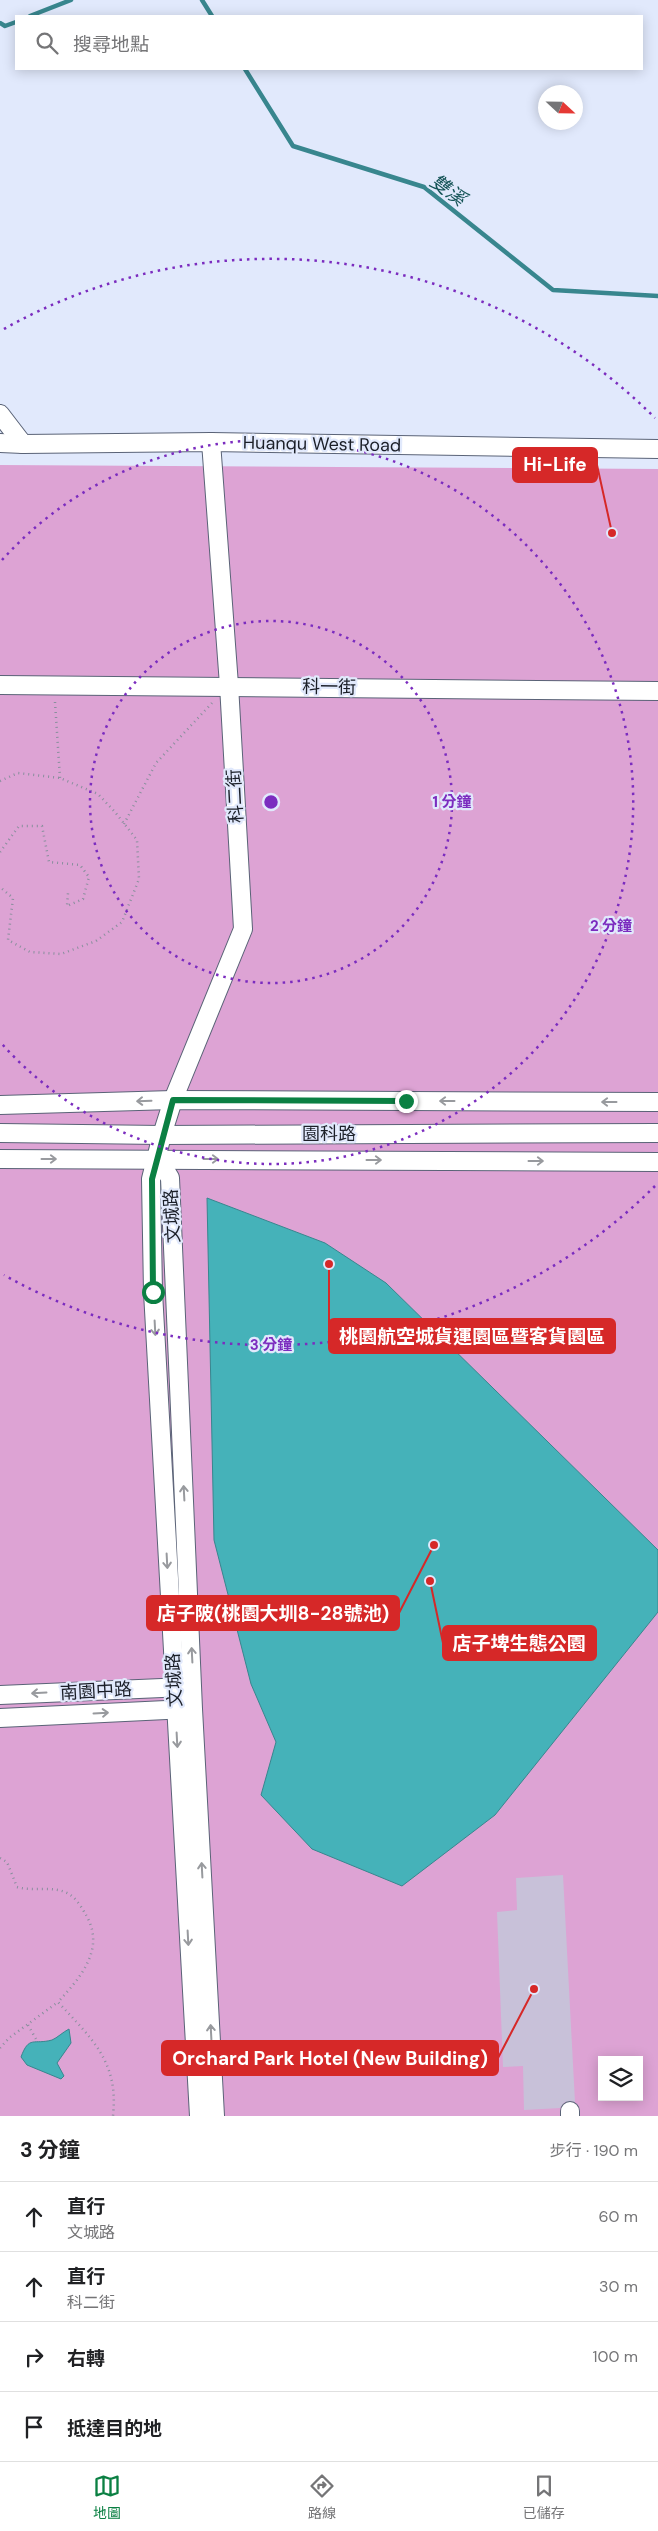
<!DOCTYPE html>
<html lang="zh-TW">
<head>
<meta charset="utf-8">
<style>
  :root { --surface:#fff; --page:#f6f6f6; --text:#202124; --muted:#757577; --line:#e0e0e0; --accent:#0b8043 }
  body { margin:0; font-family:"DM Sans","Noto Sans TC",sans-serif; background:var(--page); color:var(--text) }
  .controls { position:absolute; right:15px; bottom:15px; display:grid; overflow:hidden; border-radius:0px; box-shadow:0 2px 12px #0003 }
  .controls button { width:45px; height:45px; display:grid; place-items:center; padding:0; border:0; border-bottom:1px solid var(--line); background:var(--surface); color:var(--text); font:25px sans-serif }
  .compass { position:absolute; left:538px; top:85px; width:45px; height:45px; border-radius:50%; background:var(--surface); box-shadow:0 2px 12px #0003; rotate:112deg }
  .stop { position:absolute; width:15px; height:15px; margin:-11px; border:4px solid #0b8043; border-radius:50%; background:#fff }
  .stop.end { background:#0b8043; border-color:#fff; box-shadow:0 1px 5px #0008 }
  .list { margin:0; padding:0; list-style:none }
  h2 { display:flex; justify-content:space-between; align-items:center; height:65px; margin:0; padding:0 20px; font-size:21px }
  h2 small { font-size:16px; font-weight:400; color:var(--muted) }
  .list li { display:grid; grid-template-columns:32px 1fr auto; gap:15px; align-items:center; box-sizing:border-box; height:70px; padding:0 20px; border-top:1px solid var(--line) }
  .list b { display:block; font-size:19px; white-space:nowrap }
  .list p { margin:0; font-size:16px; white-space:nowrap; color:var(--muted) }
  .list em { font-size:16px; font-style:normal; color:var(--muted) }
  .icon { flex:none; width:28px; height:28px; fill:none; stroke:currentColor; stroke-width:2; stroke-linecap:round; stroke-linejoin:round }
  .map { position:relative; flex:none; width:658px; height:2116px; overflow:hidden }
  .search { position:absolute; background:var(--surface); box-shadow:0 2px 12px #0003; left:15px; right:15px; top:15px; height:55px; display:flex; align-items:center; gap:12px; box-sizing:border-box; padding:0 18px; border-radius:0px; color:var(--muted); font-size:19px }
  .sheet { height:345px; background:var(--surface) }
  nav { display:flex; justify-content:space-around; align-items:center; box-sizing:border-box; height:70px; border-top:1px solid var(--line); background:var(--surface); font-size:14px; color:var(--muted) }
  nav a { display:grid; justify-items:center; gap:2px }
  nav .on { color:var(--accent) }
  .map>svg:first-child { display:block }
</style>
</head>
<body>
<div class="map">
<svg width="658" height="2116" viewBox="0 0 658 2116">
  <rect width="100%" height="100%" fill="#e1e9fc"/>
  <path fill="#dda3d4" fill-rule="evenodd" d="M 0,465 L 658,469 L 658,2116 L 0,2116 ZM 602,2060 L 639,2060 L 639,2097 L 602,2097 Z"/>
  <g fill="#45b2b9" stroke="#38868e">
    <path d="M 207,1198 L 325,1243 L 386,1283 L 658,1550 L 658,1612 L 495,1815 L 402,1886 L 312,1849 L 261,1795 L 276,1742 L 251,1684 L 214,1540 Z"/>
    <path d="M 69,2029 L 71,2043 L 57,2063 L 64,2076 L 61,2079 L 27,2065 L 21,2057 C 29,2035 34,2045 52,2040 C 57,2038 63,2032 69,2029 Z"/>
  </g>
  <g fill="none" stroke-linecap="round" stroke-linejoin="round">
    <g stroke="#38868e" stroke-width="4.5">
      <path d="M 202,0 L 212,16"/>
      <path d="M 30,16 L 71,0"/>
      <path d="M 0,23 L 5,26 L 16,22"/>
      <path d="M 245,69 L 293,146 L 424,187 L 553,290 L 658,296"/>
    </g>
  </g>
  <path fill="#c8c1d9" d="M 563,1875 L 575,2102 L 565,2102 L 560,2108 L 524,2110 L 523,2066 L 503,2067 L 497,1912 L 517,1910 L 516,1878 Z"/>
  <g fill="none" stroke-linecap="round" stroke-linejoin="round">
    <g stroke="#5a6377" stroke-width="20">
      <g id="minor">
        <path d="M 0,414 L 23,444 L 211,442 L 658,449"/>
        <path d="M 0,443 L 23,444"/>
        <path d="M 0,685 L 658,691"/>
        <path d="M 0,1105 L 173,1100 L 658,1102"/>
        <path d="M 0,1133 L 162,1135 L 658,1133"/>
        <path d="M 158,1158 L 170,1178 L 193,1709 L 215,2116"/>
        <path d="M 0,1159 L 658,1162"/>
        <path d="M 0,1695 L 185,1687"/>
        <path d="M 0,1718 L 187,1709"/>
        <path d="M 570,2111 L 570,2116"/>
        <path d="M 199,2116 L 153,1292 L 151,1179 L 162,1135 L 173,1100 L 243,929 L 229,685 L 211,442"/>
      </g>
    </g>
    <g stroke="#898f9d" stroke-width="2.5" stroke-dasharray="1 4" stroke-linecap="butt">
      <path d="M 55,702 L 60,778"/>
      <path d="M 0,781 L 18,773 L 60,778 L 98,794 L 115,812 L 137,840 L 139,879 L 122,922 L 96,941 L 61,954 L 30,952 L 8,940 L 13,898 L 0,887"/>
      <path d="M 124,824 L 156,763 L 212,703"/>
      <path d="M 0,852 L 19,826 L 42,826 L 49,862 L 80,865 L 89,877 L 83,899 L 67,906 L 68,893"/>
      <path d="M 0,1858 L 7,1862 L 17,1887 C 34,1892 54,1885 69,1894 C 77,1899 82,1908 86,1915 C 106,1949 80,1978 58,2002"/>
      <path d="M 28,2025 L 36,2039"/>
      <path d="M 0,2048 L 9,2038 L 58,2002 C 92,2039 119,2062 113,2116"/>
    </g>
    <use href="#minor" stroke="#fff" stroke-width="18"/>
  </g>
  <defs><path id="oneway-shaft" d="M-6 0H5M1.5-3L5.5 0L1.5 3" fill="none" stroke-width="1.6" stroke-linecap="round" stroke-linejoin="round" transform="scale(1.25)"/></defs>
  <g stroke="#989a9e">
    <use href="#oneway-shaft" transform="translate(144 1101) rotate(178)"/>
    <use href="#oneway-shaft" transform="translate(447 1101) rotate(-180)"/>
    <use href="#oneway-shaft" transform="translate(609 1102) rotate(-180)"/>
    <use href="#oneway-shaft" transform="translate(49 1159)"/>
    <use href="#oneway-shaft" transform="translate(211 1159)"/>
    <use href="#oneway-shaft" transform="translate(374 1160)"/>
    <use href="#oneway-shaft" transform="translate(536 1161)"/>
    <use href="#oneway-shaft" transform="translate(155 1328) rotate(87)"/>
    <use href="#oneway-shaft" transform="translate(184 1493) rotate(-93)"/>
    <use href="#oneway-shaft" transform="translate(167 1561) rotate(87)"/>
    <use href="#oneway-shaft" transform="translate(192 1655) rotate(-93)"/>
    <use href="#oneway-shaft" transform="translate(39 1693) rotate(177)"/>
    <use href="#oneway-shaft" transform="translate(101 1713) rotate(-3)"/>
    <use href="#oneway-shaft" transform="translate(177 1740) rotate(87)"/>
    <use href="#oneway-shaft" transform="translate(202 1870) rotate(-93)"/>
    <use href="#oneway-shaft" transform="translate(188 1938) rotate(87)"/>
    <use href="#oneway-shaft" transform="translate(211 2032) rotate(-93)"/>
  </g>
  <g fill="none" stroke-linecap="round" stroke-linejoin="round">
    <path stroke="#0b8043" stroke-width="6" d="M 153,1292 L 152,1179 L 173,1100 L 406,1101"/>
  </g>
  <g fill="none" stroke="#7b2cbf" stroke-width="2.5" stroke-dasharray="2.5 5">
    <circle cx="271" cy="802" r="181"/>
    <path d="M2 560A362 362 0 1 1 2 1044"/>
    <path d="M655 1186A543 543 0 0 1 4 1275M4 329A543 543 0 0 1 655 418"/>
  </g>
  <g text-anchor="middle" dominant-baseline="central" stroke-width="4.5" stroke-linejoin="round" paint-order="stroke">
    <g font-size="18" fill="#1b1f28" stroke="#e1e9fc">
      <text transform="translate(322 444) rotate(1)">Huanqu West Road</text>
      <text transform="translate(329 687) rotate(1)">科一街</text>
      <text transform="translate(235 796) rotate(-93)">科二街</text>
      <text x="329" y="1134">園科路</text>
      <text transform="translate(172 1216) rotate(-93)">文城路</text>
      <text transform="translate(174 1680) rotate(-93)">文城路</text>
      <text transform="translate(96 1691) rotate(-3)">南園中路</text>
    </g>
    <g font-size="19" font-style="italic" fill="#155457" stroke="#e1e9fc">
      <text transform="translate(448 190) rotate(36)">雙溪</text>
    </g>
  </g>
  <circle cx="271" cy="802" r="8" fill="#7b2cbf" stroke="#e1e9fc" stroke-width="2.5"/>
  <g font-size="15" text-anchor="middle" font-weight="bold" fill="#7b2cbf" stroke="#e1e9fc" stroke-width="4.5" stroke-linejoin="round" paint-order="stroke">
    <text x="452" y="807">1 分鐘</text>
    <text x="611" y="931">2 分鐘</text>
    <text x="271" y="1350">3 分鐘</text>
  </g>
  <path fill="none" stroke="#d62828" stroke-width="2" d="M612 533L597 465M329 1264L329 1336M434 1545L399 1613M430 1581L443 1643M534 1989L498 2058"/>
  <g fill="#d62828" stroke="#e1e9fc" stroke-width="2">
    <circle cx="612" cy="533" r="5"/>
    <circle cx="329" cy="1264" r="5"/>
    <circle cx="434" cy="1545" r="5"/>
    <circle cx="430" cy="1581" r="5"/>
    <circle cx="534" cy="1989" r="5"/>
  </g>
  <g fill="#d62828" stroke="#d62828" stroke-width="2">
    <rect x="513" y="448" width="84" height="34" rx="5"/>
    <rect x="329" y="1319" width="286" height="34" rx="5"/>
    <rect x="147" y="1596" width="252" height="34" rx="5"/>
    <rect x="443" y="1626" width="153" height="34" rx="5"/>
    <rect x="162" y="2041" width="336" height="34" rx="5"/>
  </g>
  <g font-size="19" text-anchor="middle" font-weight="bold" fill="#fff">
    <text x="555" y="471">Hi-Life</text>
    <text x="472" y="1343">桃園航空城貨運園區暨客貨園區</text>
    <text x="273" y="1620">店子陂(桃園大圳8-28號池)</text>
    <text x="519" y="1650">店子埤生態公園</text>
    <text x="330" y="2065">Orchard Park Hotel (New Building)</text>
  </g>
</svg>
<div class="controls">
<button><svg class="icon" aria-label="layers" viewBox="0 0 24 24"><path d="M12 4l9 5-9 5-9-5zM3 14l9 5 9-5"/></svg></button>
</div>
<svg class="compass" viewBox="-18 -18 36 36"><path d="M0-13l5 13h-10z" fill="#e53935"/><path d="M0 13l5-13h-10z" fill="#757577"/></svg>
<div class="stop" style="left:153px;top:1292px"></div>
<div class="stop end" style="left:406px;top:1101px"></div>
<div class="search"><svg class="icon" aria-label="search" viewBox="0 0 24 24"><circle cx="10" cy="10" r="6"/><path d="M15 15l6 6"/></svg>搜尋地點</div>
</div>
<section class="sheet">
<h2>3 分鐘<small>步行 · 190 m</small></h2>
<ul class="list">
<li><svg class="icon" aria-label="ahead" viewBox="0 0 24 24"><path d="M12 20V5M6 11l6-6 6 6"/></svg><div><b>直行</b><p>文城路</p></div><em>60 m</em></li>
<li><svg class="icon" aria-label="ahead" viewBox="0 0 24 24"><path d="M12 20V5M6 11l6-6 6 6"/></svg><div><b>直行</b><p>科二街</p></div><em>30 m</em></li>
<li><svg class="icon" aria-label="right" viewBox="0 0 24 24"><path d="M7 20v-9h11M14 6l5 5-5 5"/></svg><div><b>右轉</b></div><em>100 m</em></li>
<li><svg class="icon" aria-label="arrive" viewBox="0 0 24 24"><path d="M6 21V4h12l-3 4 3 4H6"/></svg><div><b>抵達目的地</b></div></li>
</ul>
</section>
<nav>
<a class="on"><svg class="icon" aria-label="map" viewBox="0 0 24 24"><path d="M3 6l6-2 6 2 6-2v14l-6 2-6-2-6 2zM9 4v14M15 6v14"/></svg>地圖</a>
<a><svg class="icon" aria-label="directions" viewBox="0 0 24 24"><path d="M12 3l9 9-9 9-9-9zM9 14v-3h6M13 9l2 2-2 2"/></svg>路線</a>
<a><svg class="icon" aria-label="saved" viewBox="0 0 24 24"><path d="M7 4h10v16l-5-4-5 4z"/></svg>已儲存</a>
</nav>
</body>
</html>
